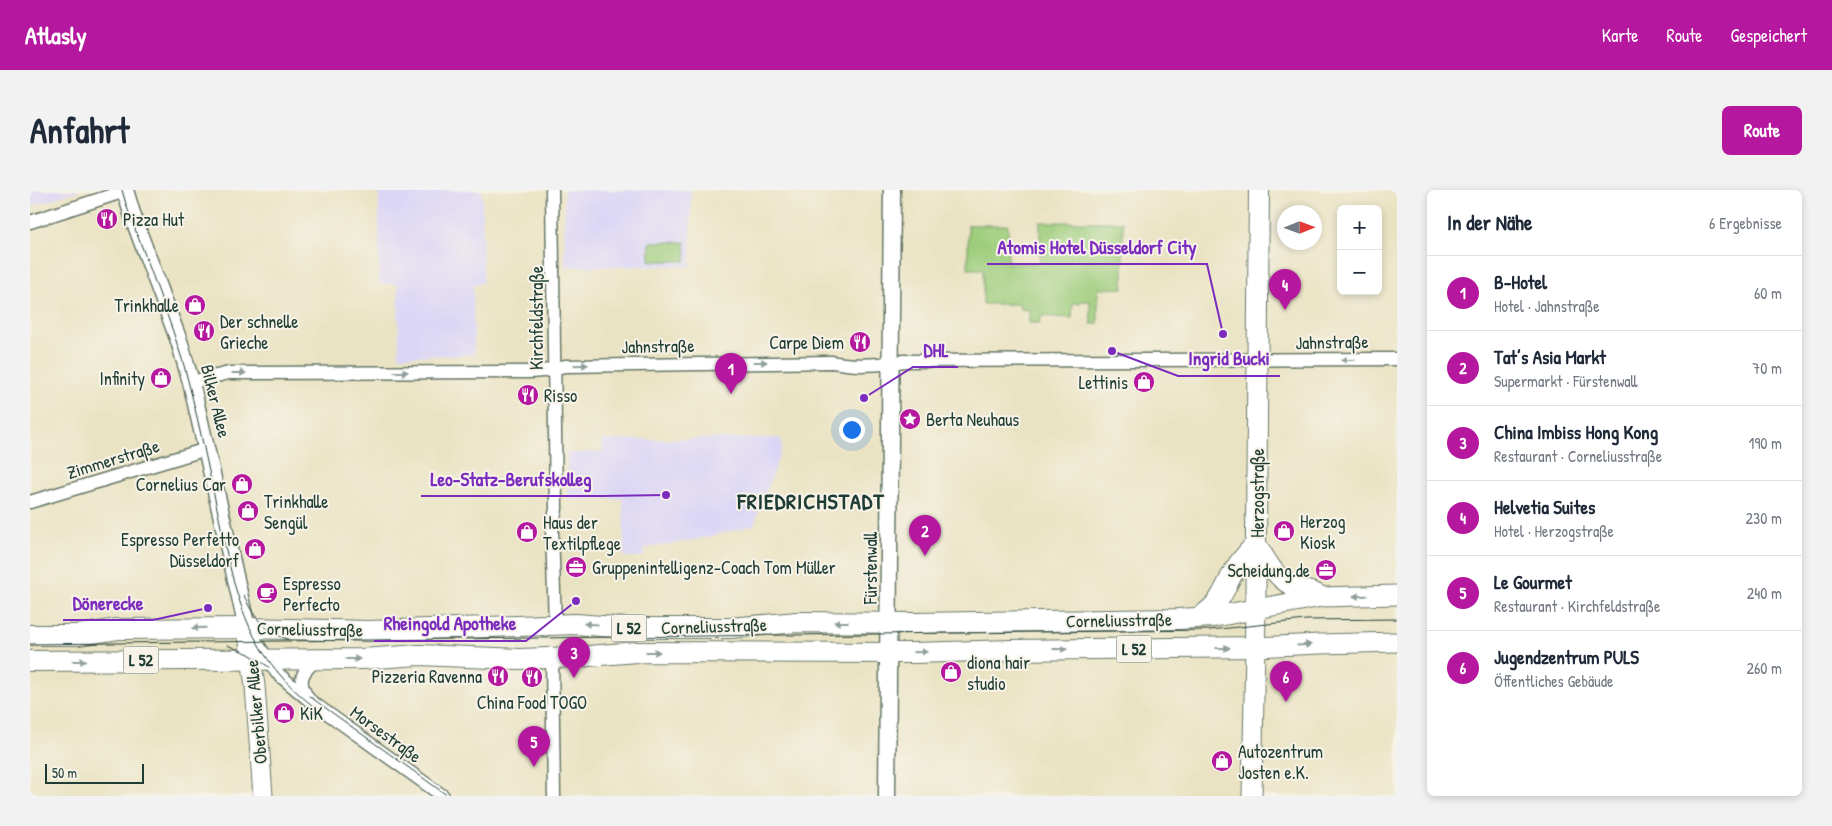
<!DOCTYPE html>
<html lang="de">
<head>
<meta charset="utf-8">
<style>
  :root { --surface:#fff; --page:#f2f2f3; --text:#1f2937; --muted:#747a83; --line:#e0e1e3; --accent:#b5179e }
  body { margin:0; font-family:"Patrick Hand",sans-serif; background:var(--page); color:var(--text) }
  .controls { position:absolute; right:15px; top:15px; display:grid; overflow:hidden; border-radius:8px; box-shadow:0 2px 8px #0003 }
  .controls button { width:45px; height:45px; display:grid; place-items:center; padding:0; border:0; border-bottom:1px solid var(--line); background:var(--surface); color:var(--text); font:25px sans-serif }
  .compass { position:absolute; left:1247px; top:15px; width:45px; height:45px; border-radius:50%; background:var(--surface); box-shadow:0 2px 8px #0003; rotate:89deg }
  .scale { position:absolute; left:15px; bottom:12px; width:99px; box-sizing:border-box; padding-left:5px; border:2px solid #1f3d34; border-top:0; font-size:14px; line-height:18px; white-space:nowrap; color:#1f3d34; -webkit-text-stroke:4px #f7f3e8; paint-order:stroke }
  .you { position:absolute; left:821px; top:239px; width:18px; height:18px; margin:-12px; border:4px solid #fff; border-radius:50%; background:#1a73e8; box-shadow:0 0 0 8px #1a73e833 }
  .badge { display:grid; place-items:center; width:32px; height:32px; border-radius:50%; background:var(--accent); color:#fff; font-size:16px; font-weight:700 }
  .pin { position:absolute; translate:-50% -41px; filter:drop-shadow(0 1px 2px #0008) }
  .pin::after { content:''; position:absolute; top:26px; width:18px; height:15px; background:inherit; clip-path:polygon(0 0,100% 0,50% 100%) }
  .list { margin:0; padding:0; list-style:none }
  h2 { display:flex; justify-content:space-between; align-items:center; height:65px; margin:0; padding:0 20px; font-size:21px }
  h2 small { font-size:16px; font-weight:400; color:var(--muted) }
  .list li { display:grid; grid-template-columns:32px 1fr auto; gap:15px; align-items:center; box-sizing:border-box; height:75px; padding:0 20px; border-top:1px solid var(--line) }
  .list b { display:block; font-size:19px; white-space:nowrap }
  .list p { margin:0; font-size:16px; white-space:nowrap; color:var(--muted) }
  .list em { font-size:16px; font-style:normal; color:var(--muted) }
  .map { position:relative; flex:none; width:1367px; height:606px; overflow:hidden; border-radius:8px }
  header { display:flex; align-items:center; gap:30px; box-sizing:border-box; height:70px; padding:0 25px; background:var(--accent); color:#fff }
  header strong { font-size:24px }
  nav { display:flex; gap:28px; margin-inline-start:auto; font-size:18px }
  .intro { display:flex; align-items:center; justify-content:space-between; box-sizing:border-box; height:120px; padding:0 30px }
  h1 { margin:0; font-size:35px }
  .button { padding:12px 22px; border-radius:8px; background:var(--accent); color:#fff; font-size:18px; font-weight:700 }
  main { display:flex; gap:30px; padding:0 30px }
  aside { flex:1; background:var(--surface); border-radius:8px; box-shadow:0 2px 8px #0003 }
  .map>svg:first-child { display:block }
</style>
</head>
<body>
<header>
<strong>Atlasly</strong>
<nav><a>Karte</a><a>Route</a><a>Gespeichert</a></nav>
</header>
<div class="intro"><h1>Anfahrt</h1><a class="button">Route</a></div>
<main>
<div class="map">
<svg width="1367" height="606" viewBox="0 0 1367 606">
  <rect width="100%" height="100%" fill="#f7f3e8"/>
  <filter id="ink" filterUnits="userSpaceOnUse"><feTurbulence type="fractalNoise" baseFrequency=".02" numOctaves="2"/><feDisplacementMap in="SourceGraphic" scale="10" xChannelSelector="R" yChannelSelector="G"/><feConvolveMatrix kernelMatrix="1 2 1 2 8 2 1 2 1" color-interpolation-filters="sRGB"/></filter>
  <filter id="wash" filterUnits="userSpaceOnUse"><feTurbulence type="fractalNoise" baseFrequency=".0096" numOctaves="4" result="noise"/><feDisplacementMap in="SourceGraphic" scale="20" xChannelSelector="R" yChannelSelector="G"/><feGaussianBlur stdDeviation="1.12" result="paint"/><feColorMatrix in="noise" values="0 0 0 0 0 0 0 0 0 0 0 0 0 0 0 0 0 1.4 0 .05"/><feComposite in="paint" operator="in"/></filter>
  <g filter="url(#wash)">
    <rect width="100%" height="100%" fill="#eae3c3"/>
    <g fill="#dcd6f6">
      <path d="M 0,0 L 50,0 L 0,17 Z"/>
      <path d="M 349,0 L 452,0 L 453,92 L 443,96 L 444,165 L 369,166 L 368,94 L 349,94 Z"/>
      <path d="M 534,0 L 661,0 L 661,76 L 535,77 Z"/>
      <path d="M 751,248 L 752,258 L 724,335 L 679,347 L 614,359 L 614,367 L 594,367 L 593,309 L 538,310 L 537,263 L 572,262 L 572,250 Z"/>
    </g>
    <g fill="#9ecd7b" stroke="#5e8558">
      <path d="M 1010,32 L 1093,32 L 1093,98 L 1068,99 L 1068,134 L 1061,134 L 1060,111 L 1051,111 L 1050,113 L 1043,113 L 1042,128 L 1011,126 L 1010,133 L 999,133 L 999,120 L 990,119 L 990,114 L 953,114 L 953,79 L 938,79 L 938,35 L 978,35 L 978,73 L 1010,73 Z"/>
      <path d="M 620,52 L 655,52 L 656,71 L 620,71 Z"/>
    </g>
  </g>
  <g filter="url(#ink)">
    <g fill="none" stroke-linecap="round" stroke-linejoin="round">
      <g stroke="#676" stroke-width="15">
        <g id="minor">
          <path d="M 522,0 L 526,319 L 522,338 L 525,435"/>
          <path d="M 0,32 L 95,1"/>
          <path d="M 161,192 L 199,183 L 500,182 L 513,181 L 535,176 L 802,172 C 826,177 849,175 874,171 L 1367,169"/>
          <path d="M 0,312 L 177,259"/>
          <path d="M 220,443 L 247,483 L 279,510 L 413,606"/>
          <path d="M 522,468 L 524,606"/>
          <path d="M 278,508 C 266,491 272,481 287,470"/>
        </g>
      </g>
      <g stroke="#676" stroke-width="19">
        <g id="tertiary">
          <path d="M 95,0 L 104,30 L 149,151 L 161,192 L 217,438"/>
          <path d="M 857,606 L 862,0"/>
        </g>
      </g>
      <g stroke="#676" stroke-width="21">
        <g id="secondary">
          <path d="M 1226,353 C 1236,369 1245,388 1262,396 C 1271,400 1281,400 1289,405"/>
          <path d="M 1226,419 L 1292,407 L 1367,405"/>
          <path d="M 217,438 L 225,496 L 233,606"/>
          <path d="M 1222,606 L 1225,457 L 1290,454 L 1367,452"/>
        </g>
      </g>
      <g stroke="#676" stroke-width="22">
        <g id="primary">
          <path d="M 1170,427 C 1192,412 1192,403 1204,381 C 1209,371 1219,362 1226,353"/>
          <path d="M 0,445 L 48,445 L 88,439 L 217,438 L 339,441 L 546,434 L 597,438 L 700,438 L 767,432 L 884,433 L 1148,429 L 1183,427 L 1226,419"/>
          <path d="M 0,471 L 332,469 L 389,465 L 489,469 L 547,467 L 606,462 L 884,463 L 982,460 L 1225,457 L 1229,0"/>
        </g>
      </g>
      <use href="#minor" stroke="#fff" stroke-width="12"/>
      <use href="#tertiary" stroke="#fff" stroke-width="16"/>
      <use href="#secondary" stroke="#fff" stroke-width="19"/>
      <use href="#primary" stroke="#fff" stroke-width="20"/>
      <g stroke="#1f3d34" stroke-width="1">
        <path d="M 92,0 C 97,20 105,39 112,57 C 126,95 141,133 153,172 C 167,222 177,273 188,323 C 205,402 215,463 282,515"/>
        <path d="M 214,405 C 222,426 236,443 258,449"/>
        <path d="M 0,454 L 1180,440 L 1276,430 L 1367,429"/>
        <path d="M 197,455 L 219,464 L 239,477"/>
        <path d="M 279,506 L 418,606"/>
      </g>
    </g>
    <defs><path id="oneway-solid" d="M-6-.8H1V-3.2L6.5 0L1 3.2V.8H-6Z" transform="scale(1.25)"/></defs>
    <g fill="#8f9e9a">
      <use href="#oneway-solid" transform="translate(1318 170) rotate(179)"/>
      <use href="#oneway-solid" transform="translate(730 172)"/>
      <use href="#oneway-solid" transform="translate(551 175) rotate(-1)"/>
      <use href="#oneway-solid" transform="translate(371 182)"/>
      <use href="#oneway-solid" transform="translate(209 183)"/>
      <use href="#oneway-solid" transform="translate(1330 406) rotate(179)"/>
      <use href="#oneway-solid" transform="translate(811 432) rotate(180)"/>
      <use href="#oneway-solid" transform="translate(561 434) rotate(-177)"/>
      <use href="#oneway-solid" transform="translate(169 438) rotate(179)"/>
      <use href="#oneway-solid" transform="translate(1274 455) rotate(-4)"/>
      <use href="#oneway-solid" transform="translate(1193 458)"/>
      <use href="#oneway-solid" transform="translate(1030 459)"/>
      <use href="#oneway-solid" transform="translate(623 462)"/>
      <use href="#oneway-solid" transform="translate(890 462) rotate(-1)"/>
      <use href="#oneway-solid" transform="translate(323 469)"/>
      <use href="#oneway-solid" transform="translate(49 471)"/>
    </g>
  </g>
  <defs>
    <g id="restaurant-disc" transform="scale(1.125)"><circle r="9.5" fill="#b5179e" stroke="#f7f3e8"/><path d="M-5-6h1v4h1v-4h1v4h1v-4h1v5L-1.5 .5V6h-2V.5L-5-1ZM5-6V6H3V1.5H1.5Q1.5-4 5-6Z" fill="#fff"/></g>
    <g id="shop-disc" transform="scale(1.125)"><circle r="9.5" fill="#b5179e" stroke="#f7f3e8"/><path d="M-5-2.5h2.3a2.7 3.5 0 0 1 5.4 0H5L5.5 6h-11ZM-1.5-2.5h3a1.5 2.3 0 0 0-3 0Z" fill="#fff"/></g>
    <g id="sight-disc" transform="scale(1.125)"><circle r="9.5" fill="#b5179e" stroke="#f7f3e8"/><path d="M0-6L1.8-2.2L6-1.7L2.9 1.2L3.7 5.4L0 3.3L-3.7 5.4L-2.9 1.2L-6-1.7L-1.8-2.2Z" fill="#fff"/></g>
    <g id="office-disc" transform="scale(1.125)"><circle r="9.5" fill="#b5179e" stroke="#f7f3e8"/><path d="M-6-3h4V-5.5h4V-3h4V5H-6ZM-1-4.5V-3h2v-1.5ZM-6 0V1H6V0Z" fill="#fff"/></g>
    <g id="cafe-disc" transform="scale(1.125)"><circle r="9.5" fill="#b5179e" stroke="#f7f3e8"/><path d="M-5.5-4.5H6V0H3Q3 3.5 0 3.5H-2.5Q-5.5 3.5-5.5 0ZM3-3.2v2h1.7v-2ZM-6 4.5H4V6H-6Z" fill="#fff"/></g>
  </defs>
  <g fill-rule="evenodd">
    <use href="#restaurant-disc" x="77" y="29"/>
    <use href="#shop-disc" x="165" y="115"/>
    <use href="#restaurant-disc" x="174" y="141"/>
    <use href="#restaurant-disc" x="830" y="152"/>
    <use href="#shop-disc" x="131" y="188"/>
    <use href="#shop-disc" x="1114" y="192"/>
    <use href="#restaurant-disc" x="498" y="205"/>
    <use href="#sight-disc" x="880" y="229"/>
    <use href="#shop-disc" x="212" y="294"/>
    <use href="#shop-disc" x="218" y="321"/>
    <use href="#shop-disc" x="1254" y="341"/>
    <use href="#shop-disc" x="497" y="342"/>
    <use href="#shop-disc" x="225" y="359"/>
    <use href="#office-disc" x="546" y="377"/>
    <use href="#office-disc" x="1296" y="380"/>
    <use href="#cafe-disc" x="237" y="403"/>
    <use href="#shop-disc" x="921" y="482"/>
    <use href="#restaurant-disc" x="468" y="486"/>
    <use href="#restaurant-disc" x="502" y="487"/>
    <use href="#shop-disc" x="254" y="523"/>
    <use href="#shop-disc" x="1192" y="571"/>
  </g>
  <g text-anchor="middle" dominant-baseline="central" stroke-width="4" stroke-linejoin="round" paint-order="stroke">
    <g fill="#f7f3e8" stroke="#60746a" stroke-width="1">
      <rect x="581.5" y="424.5" width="35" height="27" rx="4"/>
      <rect x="1086.5" y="445.5" width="35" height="27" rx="4"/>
      <rect x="93.5" y="456.5" width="35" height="27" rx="4"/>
    </g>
    <g font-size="16" font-weight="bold" fill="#1f3d34">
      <text x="599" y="438">L 52</text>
      <text x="1104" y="459">L 52</text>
      <text x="111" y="470">L 52</text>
    </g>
    <g font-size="18" fill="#1f3d34" stroke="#f7f3e8" text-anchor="start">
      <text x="93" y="29">Pizza Hut</text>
      <text x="149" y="115" text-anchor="end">Trinkhalle</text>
      <text x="190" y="131">Der schnelle<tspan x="190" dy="21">Grieche</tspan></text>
      <text x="814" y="152" text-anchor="end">Carpe Diem</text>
      <text x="115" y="188" text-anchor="end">Infinity</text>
      <text x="1098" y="192" text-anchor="end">Lettinis</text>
      <text x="514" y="205">Risso</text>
      <text x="896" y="229">Berta Neuhaus</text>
      <text x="196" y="294" text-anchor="end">Cornelius Car</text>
      <text x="234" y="311">Trinkhalle<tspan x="234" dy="21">Sengül</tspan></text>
      <text x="1270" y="331">Herzog<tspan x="1270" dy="21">Kiosk</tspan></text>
      <text x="513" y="332">Haus der<tspan x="513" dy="21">Textilpflege</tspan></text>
      <text x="209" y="349" text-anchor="end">Espresso Perfetto<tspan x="209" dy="21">Düsseldorf</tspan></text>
      <text x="562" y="377">Gruppenintelligenz-Coach Tom Müller</text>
      <text x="1280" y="380" text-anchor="end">Scheidung.de</text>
      <text x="253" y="393">Espresso<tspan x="253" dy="21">Perfecto</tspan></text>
      <text x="937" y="472">diona hair<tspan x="937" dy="21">studio</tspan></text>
      <text x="452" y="486" text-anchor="end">Pizzeria Ravenna</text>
      <text x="502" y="512" text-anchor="middle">China Food TOGO</text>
      <text x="270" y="523">KiK</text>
      <text x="1208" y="561">Autozentrum<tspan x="1208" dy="21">Josten e.K.</tspan></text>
    </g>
    <g font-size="18" fill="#1f3d34" stroke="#f7f3e8">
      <text transform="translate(506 128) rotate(-90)">Kirchfeldstraße</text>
      <text transform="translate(1302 152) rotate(-1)">Jahnstraße</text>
      <text transform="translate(628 156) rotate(-1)">Jahnstraße</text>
      <text transform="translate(186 211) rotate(76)">Bilker Allee</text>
      <text transform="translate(83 269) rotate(-17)">Zimmerstraße</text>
      <text transform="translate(1227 303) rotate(-90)">Herzogstraße</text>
      <text transform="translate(840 378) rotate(-90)">Fürstenwall</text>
      <text transform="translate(1089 430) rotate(-1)">Corneliusstraße</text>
      <text transform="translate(684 436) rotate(-2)">Corneliusstraße</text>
      <text transform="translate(280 439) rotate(1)">Corneliusstraße</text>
      <text transform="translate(226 522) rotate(-95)">Oberbilker Allee</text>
      <text transform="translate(356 544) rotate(36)">Morsestraße</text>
    </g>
    <g font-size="22" font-weight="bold" letter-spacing="1" fill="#1f3d34" stroke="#f7f3e8">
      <text x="781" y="311">FRIEDRICHSTADT</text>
    </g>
  </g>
  <path fill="none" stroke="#7b2cbf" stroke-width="2" d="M1193 144L1177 74H957M834 208L883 177H928M1082 161L1148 186H1250M636 305L572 306H391M178 418L123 430H33M546 411L496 451H344"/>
  <g fill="#7b2cbf" stroke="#f7f3e8" stroke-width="2">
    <circle cx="1193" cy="144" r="5"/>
    <circle cx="834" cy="208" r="5"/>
    <circle cx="1082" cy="161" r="5"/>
    <circle cx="636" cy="305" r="5"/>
    <circle cx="178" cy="418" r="5"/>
    <circle cx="546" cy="411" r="5"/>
  </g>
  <g font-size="19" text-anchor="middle" font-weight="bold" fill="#7b2cbf" stroke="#f7f3e8" stroke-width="4" stroke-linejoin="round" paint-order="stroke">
    <text x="1067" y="64">Atomis Hotel Düsseldorf City</text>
    <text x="906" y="167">DHL</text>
    <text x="1199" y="175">Ingrid Bucki</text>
    <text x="481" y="296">Leo-Statz-Berufskolleg</text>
    <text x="78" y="420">Dönerecke</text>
    <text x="420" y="440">Rheingold Apotheke</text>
  </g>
</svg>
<div class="controls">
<button>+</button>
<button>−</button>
</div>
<svg class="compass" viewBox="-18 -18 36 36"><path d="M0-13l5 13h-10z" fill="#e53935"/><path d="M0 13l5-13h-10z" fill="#747a83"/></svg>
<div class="scale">50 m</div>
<div class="you"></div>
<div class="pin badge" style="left:701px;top:204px">1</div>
<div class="pin badge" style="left:895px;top:366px">2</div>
<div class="pin badge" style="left:544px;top:488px">3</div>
<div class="pin badge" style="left:1255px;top:120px">4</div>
<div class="pin badge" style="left:504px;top:577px">5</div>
<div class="pin badge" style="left:1256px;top:512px">6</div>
</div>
<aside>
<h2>In der Nähe<small>6 Ergebnisse</small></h2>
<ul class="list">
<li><span class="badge">1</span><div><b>B-Hotel</b><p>Hotel · Jahnstraße</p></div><em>60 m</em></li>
<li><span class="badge">2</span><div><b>Tat’s Asia Markt</b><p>Supermarkt · Fürstenwall</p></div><em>70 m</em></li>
<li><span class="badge">3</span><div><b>China Imbiss Hong Kong</b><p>Restaurant · Corneliusstraße</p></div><em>190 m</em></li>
<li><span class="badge">4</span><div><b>Helvetia Suites</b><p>Hotel · Herzogstraße</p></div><em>230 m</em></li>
<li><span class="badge">5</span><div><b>Le Gourmet</b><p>Restaurant · Kirchfeldstraße</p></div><em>240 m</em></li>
<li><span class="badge">6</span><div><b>Jugendzentrum PULS</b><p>Öffentliches Gebäude</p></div><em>260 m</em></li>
</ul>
</aside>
</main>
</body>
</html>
